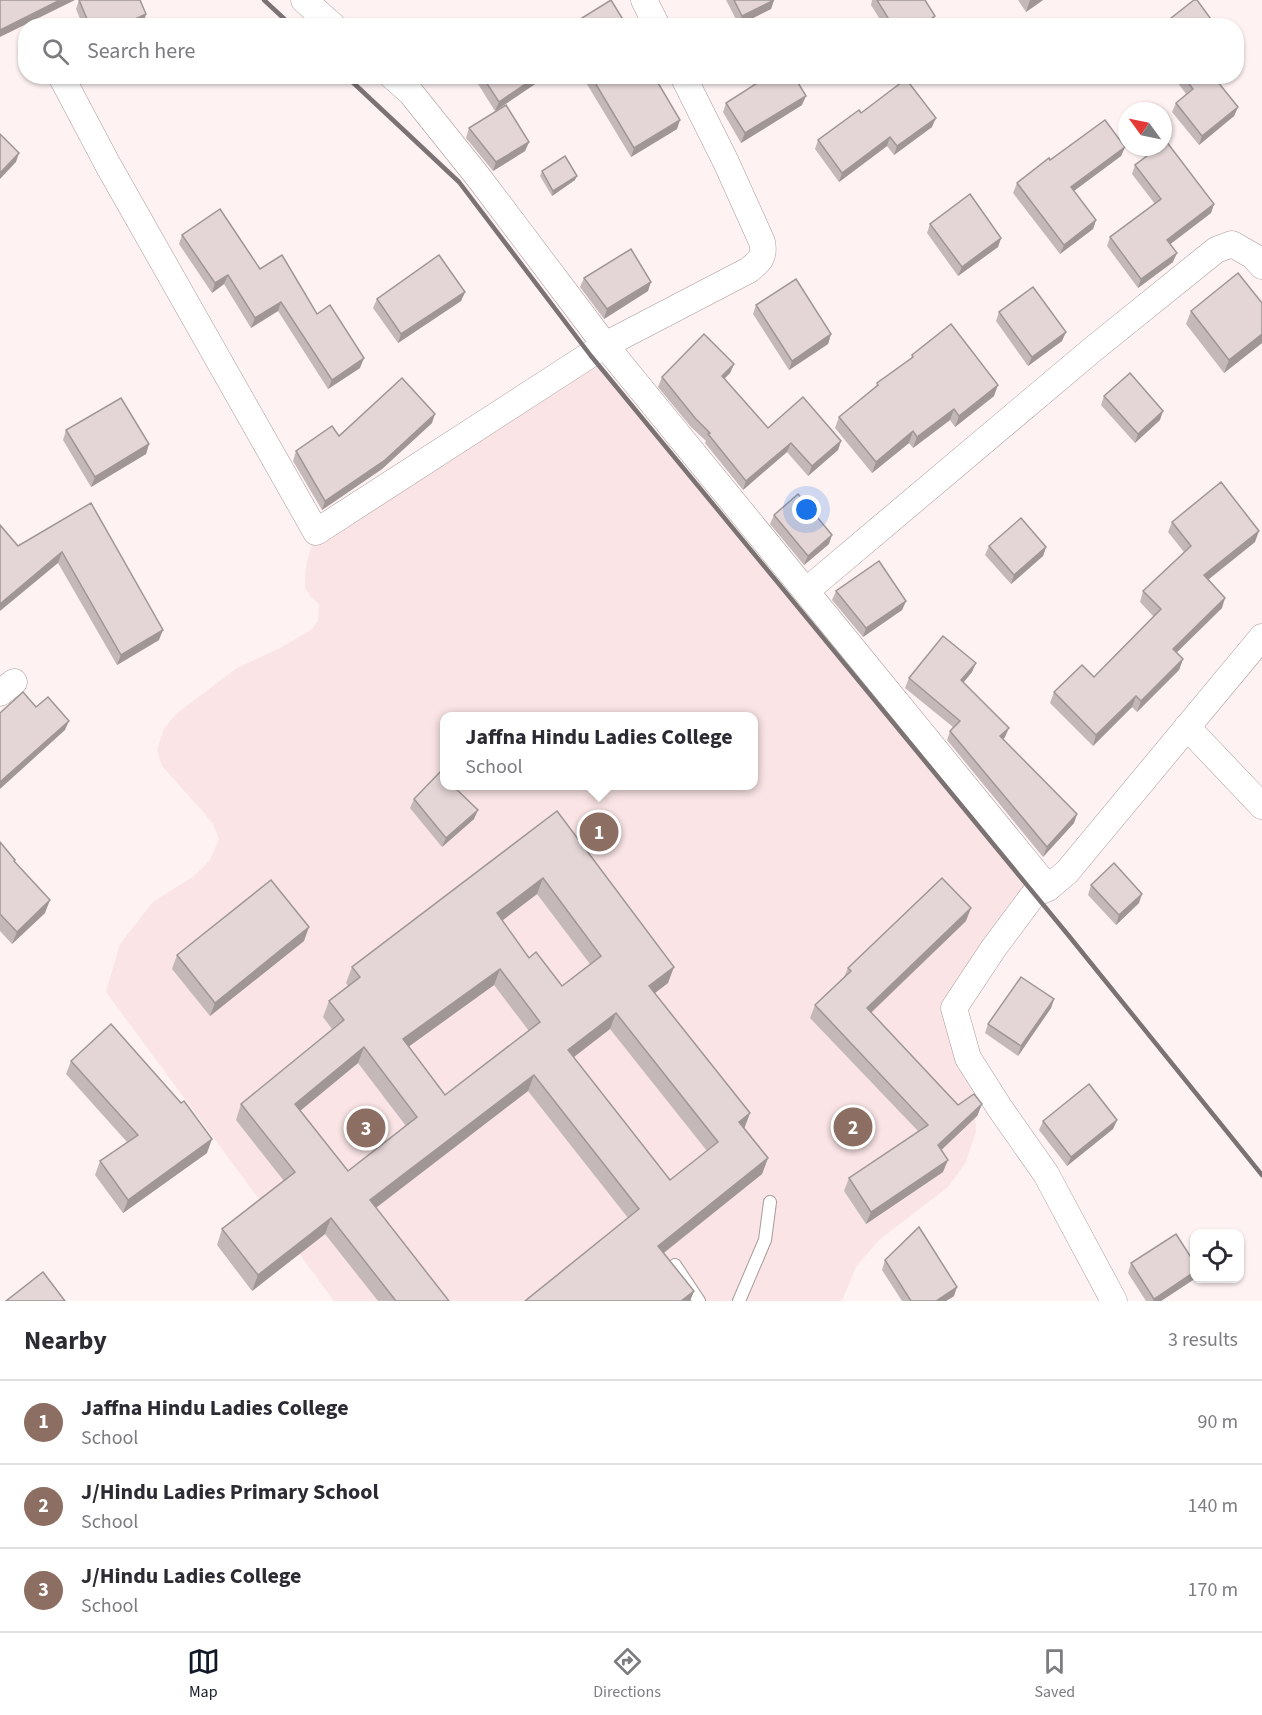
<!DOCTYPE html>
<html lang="en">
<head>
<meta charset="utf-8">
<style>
  :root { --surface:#fff; --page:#f2f2f3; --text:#2b2b33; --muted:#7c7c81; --line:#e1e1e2; --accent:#111827 }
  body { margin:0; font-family:"Source Sans 3",sans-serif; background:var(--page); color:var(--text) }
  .controls { position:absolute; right:18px; bottom:18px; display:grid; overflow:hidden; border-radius:12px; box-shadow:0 2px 4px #0004 }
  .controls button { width:54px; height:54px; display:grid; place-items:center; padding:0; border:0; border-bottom:2px solid var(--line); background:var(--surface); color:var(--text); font:30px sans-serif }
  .compass { position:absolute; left:1118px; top:102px; width:54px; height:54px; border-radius:50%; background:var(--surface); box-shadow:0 2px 4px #0004; rotate:303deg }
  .you { position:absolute; left:807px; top:510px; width:21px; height:21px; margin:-15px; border:4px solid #fff; border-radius:50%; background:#1a73e8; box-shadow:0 0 0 9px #1a73e833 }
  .badge { display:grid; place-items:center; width:39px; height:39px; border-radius:50%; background:var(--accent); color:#fff; font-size:20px; font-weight:700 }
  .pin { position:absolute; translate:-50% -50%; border:3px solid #fff; box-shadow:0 2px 6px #0006 }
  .popup { position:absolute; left:440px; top:712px; width:318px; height:78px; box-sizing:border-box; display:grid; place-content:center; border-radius:12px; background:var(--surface); filter:drop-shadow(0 2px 4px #0005); font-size:20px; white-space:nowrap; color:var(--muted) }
  .popup b { font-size:22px; color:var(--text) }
  .popup::after { content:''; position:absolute; left:50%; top:100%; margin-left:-12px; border:12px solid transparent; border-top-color:var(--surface) }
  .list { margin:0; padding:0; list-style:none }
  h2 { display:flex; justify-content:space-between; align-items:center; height:78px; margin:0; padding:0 24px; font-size:26px }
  h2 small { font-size:20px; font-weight:400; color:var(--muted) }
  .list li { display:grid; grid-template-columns:39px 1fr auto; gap:18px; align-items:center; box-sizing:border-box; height:84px; padding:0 24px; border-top:2px solid var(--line) }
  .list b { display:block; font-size:22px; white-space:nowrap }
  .list p { margin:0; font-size:20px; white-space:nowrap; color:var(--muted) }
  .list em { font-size:20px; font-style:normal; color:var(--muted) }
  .icon { flex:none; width:33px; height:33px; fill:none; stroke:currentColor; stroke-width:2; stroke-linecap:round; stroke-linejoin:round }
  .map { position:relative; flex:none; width:1262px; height:1301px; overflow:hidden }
  .search { position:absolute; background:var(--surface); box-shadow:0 2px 4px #0004; left:18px; right:18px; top:18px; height:66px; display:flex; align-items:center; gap:15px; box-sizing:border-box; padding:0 21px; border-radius:24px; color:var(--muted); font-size:22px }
  .sheet { height:330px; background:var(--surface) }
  nav { display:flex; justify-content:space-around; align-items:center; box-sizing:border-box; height:84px; border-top:2px solid var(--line); background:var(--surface); font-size:16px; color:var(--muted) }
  nav a { display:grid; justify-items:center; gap:3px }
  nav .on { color:var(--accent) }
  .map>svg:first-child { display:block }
</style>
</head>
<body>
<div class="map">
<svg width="1262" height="1301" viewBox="0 0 1262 1301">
  <rect width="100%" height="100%" fill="#fef2f3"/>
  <path fill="#fae4e5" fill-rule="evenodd" d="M 591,356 L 1034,894 L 954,1008 L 968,1058 L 975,1104 L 976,1132 L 965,1164 L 948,1187 L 879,1240 L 856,1267 L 842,1301 L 334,1301 L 106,992 L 120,944 L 153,902 L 194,876 L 210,860 L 219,839 L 213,824 L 204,813 L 162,766 L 157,750 L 164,729 L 176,714 L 237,668 L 280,648 L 311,630 L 318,621 L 319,604 L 311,597 L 305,588 L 305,575 L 307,561 L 316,532 ZM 444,716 L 754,716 L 754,786 L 444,786 Z"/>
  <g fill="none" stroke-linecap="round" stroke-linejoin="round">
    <g stroke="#a89b9c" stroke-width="14">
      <g id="lane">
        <path d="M 675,1265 L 699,1301"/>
        <path d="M 739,1301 L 765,1240 L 770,1202"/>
      </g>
    </g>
    <g stroke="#a89b9c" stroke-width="27">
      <g id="street">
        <path d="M 304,0 L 333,26"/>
        <path d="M 644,0 L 657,26"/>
        <path d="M 61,76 L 108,165 L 316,532 L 605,345 L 1048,888 L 1067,872 L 1262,637"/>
        <path d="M 392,76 L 411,93 L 479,178 L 605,345 L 749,270 C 760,261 765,257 762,242 L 726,162 L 683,76"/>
        <path d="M 806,591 L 1092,350 L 1216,250 L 1232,244 L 1253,256 L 1262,266"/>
        <path d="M 0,693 L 14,682"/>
        <path d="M 1187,727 L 1262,806"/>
        <path d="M 1048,888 L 1034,894 L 993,949 L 954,1008 L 968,1058 L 999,1107 L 1046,1174 L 1114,1301"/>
      </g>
    </g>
    <use href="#lane" stroke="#fff" stroke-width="12"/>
    <use href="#street" stroke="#fff" stroke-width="26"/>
    <g stroke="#7a7273" stroke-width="4.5">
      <path d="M 264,0 L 292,26"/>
      <path d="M 346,76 L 459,182 L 591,356 L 1069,936 L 1262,1175"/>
    </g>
  </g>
  <g fill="#c4b8b9" fill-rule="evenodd">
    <path d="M 79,0 L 140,0 L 146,14 L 143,24 L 138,26 L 83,26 L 76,9 Z"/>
    <path d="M 726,0 L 774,0 L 771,9 L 739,25 Z"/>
    <path d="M 872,0 L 925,0 L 932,25 L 884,26 L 871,5 Z"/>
    <path d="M 1018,0 L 1043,0 L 1026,12 Z"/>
    <path d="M 473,76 L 547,76 L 495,111 Z"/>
    <path d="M 582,76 L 654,76 L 677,129 L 631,157 Z"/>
    <path d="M 1173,76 L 1213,76 L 1238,107 L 1234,116 L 1199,145 L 1172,112 L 1176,103 L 1186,94 Z"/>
    <path d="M 726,103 L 802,105 L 741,143 L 723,112 Z"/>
    <path d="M 861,113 L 932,127 L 894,155 L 887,146 L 839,182 L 815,149 L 818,140 Z"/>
    <path d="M 469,128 L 529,142 L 525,151 L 493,171 L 466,138 Z"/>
    <path d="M 1125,147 L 1121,156 L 1074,191 L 1096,220 L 1093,229 L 1060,254 L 1013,193 L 1017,183 L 1050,160 Z"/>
    <path d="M 1135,165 L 1214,204 L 1211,213 L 1170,244 L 1173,262 L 1138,288 L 1107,246 L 1110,237 L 1155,204 L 1132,174 Z"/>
    <path d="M 542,171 L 575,180 L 552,196 L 540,176 Z"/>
    <path d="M 930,224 L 1001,238 L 998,247 L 958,276 L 927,233 Z"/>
    <path d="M 182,235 L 260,269 L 317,314 L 360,368 L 328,389 L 278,311 L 251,328 L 224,284 L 212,293 L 179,244 Z"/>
    <path d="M 584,278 L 648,291 L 604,319 L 580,287 Z"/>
    <path d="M 465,292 L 461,301 L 398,343 L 373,308 L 377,299 Z"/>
    <path d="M 1262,303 L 1262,343 L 1224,373 L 1186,324 L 1191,311 Z"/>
    <path d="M 756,305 L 831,334 L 828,344 L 789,370 L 753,314 Z"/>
    <path d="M 999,312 L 1062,341 L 1028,366 L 996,321 Z"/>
    <path d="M 912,355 L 994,396 L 955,427 L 950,420 L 913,448 L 909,443 L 872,473 L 835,428 L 839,417 L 876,387 L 877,383 L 911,359 Z"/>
    <path d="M 734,364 L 730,373 L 724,379 L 768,428 L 841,441 L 838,450 L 808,476 L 787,452 L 743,490 L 705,443 L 706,441 L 691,427 L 658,387 L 662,377 Z"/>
    <path d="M 1104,396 L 1160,420 L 1135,443 L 1101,405 Z"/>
    <path d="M 432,423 L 382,469 L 322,510 L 293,461 L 296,451 L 339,436 Z"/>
    <path d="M 66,430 L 149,444 L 146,454 L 91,487 L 63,440 Z"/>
    <path d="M 91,503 L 159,640 L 117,665 L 58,563 L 18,546 Z"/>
    <path d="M 774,515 L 829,544 L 804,565 L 770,524 Z"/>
    <path d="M 1172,522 L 1255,542 L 1208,580 L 1222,608 L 1176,653 L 1183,659 L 1179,670 L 1137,712 L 1132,707 L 1093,746 L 1050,703 L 1054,692 L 1094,677 L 1154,617 L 1140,602 L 1143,591 L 1184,552 L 1168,532 Z"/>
    <path d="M 989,546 L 1046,547 L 1043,556 L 1011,584 L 985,555 Z"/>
    <path d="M 836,591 L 906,601 L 902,610 L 863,637 L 832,600 Z"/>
    <path d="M 972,672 L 963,683 L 1005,737 L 1003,739 L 1077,814 L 1074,823 L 1043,857 L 947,740 L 950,731 L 953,727 L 905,688 L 909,678 Z"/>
    <path d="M 414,799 L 474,819 L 442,847 L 410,808 Z"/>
    <path d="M 557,811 L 668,983 L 655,993 L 750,1113 L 744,1128 L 768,1158 L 762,1174 L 664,1253 L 694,1291 L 690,1301 L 525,1301 L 628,1218 L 528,1091 L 376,1208 L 449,1301 L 378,1301 L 325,1234 L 252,1291 L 217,1245 L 222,1229 L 284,1181 L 236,1120 L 241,1104 L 332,1029 L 323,1017 L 329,1001 L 348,986 L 346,983 L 352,967 ZM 537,894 L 590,964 L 562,986 L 529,958 L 502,921 ZM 494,985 L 529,1031 L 445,1095 L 408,1047 ZM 610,1029 L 707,1151 L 670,1180 L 574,1057 ZM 358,1063 L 406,1126 L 348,1171 L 300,1111 Z"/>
    <path d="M 0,842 L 15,862 L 45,913 L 12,944 L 0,931 Z"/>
    <path d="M 1091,885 L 1139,903 L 1116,925 L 1088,895 Z"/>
    <path d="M 966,921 L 871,1013 L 958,1105 L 982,1104 L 977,1116 L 941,1150 L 943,1172 L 866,1224 L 844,1191 L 849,1178 L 918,1131 L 810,1018 L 815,1005 L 844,977 L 848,968 Z"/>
    <path d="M 304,941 L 210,1016 L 172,969 L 177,955 Z"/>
    <path d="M 1054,999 L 1051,1008 L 1018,1056 L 985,1033 L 988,1024 Z"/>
    <path d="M 71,1061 L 207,1153 L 123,1213 L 95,1175 L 100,1161 L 127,1142 L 66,1074 Z"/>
    <path d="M 1117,1120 L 1113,1129 L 1067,1166 L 1039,1130 L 1043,1121 Z"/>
    <path d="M 885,1260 L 954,1296 L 946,1301 L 902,1301 L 882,1270 Z"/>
    <path d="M 1131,1263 L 1194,1278 L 1196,1278 L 1161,1301 L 1146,1301 L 1128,1273 Z"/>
  </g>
  <g fill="#a09696">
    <path d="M 60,0 L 75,0 L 0,37 L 0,30 Z"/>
    <path d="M 774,0 L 771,9 L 739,25 L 742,16 Z"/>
    <path d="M 1030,0 L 1043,0 L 1026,12 Z"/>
    <path d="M 146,14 L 143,24 L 138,26 L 120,26 Z"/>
    <path d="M 935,16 L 931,26 L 920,26 Z"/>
    <path d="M 537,76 L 547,76 L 495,111 L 499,102 Z"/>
    <path d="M 806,96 L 802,105 L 741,143 L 745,133 Z"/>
    <path d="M 1238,107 L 1234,116 L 1199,145 L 1202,136 Z"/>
    <path d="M 936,118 L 932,127 L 894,155 L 897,146 Z"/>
    <path d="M 680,120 L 677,129 L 631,157 L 634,148 Z"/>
    <path d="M 890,137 L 887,146 L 839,182 L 842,173 Z"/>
    <path d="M 529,142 L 525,151 L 493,171 L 496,162 Z"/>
    <path d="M 1125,147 L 1121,156 L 1067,196 L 1071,187 Z"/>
    <path d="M 19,153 L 16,162 L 0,179 L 0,173 Z"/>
    <path d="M 577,176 L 575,180 L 552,196 L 553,191 Z"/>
    <path d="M 1214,204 L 1211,213 L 1164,249 L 1167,240 Z"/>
    <path d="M 1096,220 L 1093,229 L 1060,254 L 1064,245 Z"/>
    <path d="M 1001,238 L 998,247 L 958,276 L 962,267 Z"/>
    <path d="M 1177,253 L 1173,262 L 1138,288 L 1141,279 Z"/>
    <path d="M 228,275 L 224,284 L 212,293 L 215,283 Z"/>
    <path d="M 651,282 L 648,291 L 604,319 L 607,309 Z"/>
    <path d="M 465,292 L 461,301 L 398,343 L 401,334 Z"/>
    <path d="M 281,302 L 278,311 L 251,328 L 255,318 Z"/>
    <path d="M 1066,332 L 1062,341 L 1028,366 L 1032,357 Z"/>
    <path d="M 831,334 L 828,344 L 789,370 L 792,361 Z"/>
    <path d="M 1262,334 L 1262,343 L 1224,373 L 1229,360 Z"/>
    <path d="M 364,358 L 360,368 L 328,389 L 332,380 Z"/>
    <path d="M 734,364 L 730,373 L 718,385 L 722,376 Z"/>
    <path d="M 998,385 L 994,396 L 955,427 L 959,416 Z"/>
    <path d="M 954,409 L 950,420 L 913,448 L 917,437 Z"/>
    <path d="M 1163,411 L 1160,420 L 1135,443 L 1138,434 Z"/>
    <path d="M 435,414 L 432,423 L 382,469 L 322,510 L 325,501 Z"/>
    <path d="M 913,431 L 909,443 L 872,473 L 876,462 Z"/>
    <path d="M 841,441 L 838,450 L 808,476 L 812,466 Z"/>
    <path d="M 791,443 L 787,452 L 743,490 L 746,481 Z"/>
    <path d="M 149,444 L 146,454 L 91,487 L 95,477 Z"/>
    <path d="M 1259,531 L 1255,542 L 1200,586 L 1204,575 Z"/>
    <path d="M 832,535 L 829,544 L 804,565 L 808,556 Z"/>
    <path d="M 1046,547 L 1043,556 L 1011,584 L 1014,575 Z"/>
    <path d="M 62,552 L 58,563 L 0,611 L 0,604 Z"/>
    <path d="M 1225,598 L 1222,608 L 1169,660 L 1173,649 Z"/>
    <path d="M 906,601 L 902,610 L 863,637 L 866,628 Z"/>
    <path d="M 163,630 L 159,640 L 117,665 L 121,655 Z"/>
    <path d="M 1183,659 L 1179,670 L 1137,712 L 1141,701 Z"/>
    <path d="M 976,663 L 972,672 L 957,690 L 961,680 Z"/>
    <path d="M 1136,696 L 1132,707 L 1093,746 L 1096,735 Z"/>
    <path d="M 69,721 L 65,730 L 0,789 L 0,782 Z"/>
    <path d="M 1009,728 L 1005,737 L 997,746 L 1000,736 Z"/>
    <path d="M 478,810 L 474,819 L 442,847 L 446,838 Z"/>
    <path d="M 1077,814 L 1074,823 L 1043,857 L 1047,847 Z"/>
    <path d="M 543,878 L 537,894 L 491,929 L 497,913 Z"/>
    <path d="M 1142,894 L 1139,903 L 1116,925 L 1119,915 Z"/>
    <path d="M 50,900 L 45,913 L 12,944 L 17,932 Z"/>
    <path d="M 971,908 L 966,921 L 862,1021 L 867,1008 Z"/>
    <path d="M 309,927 L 304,941 L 210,1016 L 215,1003 Z"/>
    <path d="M 674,967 L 668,983 L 643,1002 L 649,986 Z"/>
    <path d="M 500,969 L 494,985 L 397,1055 L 403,1039 Z"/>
    <path d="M 1054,999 L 1051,1008 L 1018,1056 L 1021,1046 Z"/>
    <path d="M 616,1013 L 610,1029 L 562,1066 L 568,1050 Z"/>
    <path d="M 364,1047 L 358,1063 L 289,1120 L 295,1104 Z"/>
    <path d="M 534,1075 L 528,1091 L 365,1216 L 370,1200 Z"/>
    <path d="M 982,1104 L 977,1116 L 933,1158 L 938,1145 Z"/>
    <path d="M 750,1113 L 744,1129 L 739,1122 Z"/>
    <path d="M 1117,1120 L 1113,1129 L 1067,1166 L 1071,1157 Z"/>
    <path d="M 212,1139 L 207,1153 L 123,1213 L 128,1200 Z"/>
    <path d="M 768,1158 L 762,1174 L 652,1262 L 658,1246 Z"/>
    <path d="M 948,1160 L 943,1172 L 866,1224 L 871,1212 Z"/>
    <path d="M 331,1218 L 325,1234 L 252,1291 L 258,1275 Z"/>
    <path d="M 1194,1272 L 1194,1278 L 1196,1278 L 1161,1301 L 1153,1301 L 1154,1299 Z"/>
    <path d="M 957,1287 L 954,1296 L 946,1301 L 936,1301 Z"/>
    <path d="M 694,1291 L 690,1301 L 681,1301 Z"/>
  </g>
  <g fill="#e4d6d7" stroke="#a09696" stroke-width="1.5" fill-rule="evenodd">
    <path d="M 0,0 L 60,0 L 0,30 Z"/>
    <path d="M 79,0 L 140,0 L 146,14 L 120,26 L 90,26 Z"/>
    <path d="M 611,0 L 627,26 L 569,26 Z"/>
    <path d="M 734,0 L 774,0 L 742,16 Z"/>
    <path d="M 877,0 L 925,0 L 935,16 L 920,26 L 893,26 Z"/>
    <path d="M 1194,0 L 1197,0 L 1216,26 L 1161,26 Z"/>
    <path d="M 482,76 L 537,76 L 499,102 Z"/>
    <path d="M 591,76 L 654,76 L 680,120 L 634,148 Z"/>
    <path d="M 768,76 L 794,76 L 806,96 L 745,133 L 726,103 Z"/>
    <path d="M 1183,76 L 1213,76 L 1238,107 L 1202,136 L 1176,103 L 1193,89 Z"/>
    <path d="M 906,79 L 936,118 L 897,146 L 890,137 L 842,173 L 818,140 L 859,110 L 861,113 Z"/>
    <path d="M 506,105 L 529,142 L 496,162 L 469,128 Z"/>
    <path d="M 1105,120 L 1125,147 L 1071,187 L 1096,220 L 1064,245 L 1017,183 L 1049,158 L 1050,160 Z"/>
    <path d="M 0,134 L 19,153 L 0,173 Z"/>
    <path d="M 1166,141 L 1214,204 L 1167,240 L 1177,253 L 1141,279 L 1110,237 L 1161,199 L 1135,165 L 1159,147 L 1163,147 L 1163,144 Z"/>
    <path d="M 565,156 L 577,176 L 553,191 L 542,171 Z"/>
    <path d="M 970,194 L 1001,238 L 962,267 L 930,224 Z"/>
    <path d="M 220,209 L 260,269 L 282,255 L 317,314 L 330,305 L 364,358 L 332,380 L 281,302 L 255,318 L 228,275 L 215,283 L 182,235 Z"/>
    <path d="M 631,249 L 651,282 L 607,309 L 584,278 Z"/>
    <path d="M 439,255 L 465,292 L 401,334 L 377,299 Z"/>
    <path d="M 1238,273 L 1262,303 L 1262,334 L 1229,360 L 1191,311 Z"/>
    <path d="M 796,279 L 831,334 L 792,361 L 756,305 Z"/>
    <path d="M 1033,287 L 1066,332 L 1032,357 L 999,312 Z"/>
    <path d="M 951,324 L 998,385 L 959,416 L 954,409 L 917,437 L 913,431 L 876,462 L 839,417 L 878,385 L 877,383 L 913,357 L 912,355 Z"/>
    <path d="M 704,334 L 734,364 L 722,376 L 768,428 L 803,397 L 841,441 L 812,466 L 791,443 L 746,481 L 708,434 L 710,433 L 695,418 L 662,377 Z"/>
    <path d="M 1130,373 L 1163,411 L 1138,434 L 1104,396 Z"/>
    <path d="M 402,378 L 435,414 L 385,460 L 325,501 L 296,451 L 332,426 L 339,436 Z"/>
    <path d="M 121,398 L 149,444 L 95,477 L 66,430 Z"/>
    <path d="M 1221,482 L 1259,531 L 1204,575 L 1225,598 L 1173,649 L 1183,659 L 1141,701 L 1136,696 L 1096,735 L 1054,692 L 1082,665 L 1094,677 L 1161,609 L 1143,591 L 1191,546 L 1172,522 Z"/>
    <path d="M 798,494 L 832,535 L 808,556 L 774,515 Z"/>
    <path d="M 91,503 L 163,630 L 121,655 L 62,552 L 0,604 L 0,525 L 18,546 Z"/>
    <path d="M 1021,518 L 1046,547 L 1014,575 L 989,546 Z"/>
    <path d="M 879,561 L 906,601 L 866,628 L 836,591 Z"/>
    <path d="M 943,636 L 976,663 L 961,680 L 1009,728 L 1000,736 L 1077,814 L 1047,847 L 950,731 L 960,721 L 909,678 Z"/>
    <path d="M 23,692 L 36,707 L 48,697 L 69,721 L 0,782 L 0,713 Z"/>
    <path d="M 440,772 L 444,776 L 444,786 L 453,786 L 478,810 L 446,838 L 414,799 Z"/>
    <path d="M 557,811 L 674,967 L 649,986 L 750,1113 L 739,1122 L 768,1158 L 658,1246 L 694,1291 L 681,1301 L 525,1301 L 639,1209 L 534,1075 L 370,1200 L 449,1301 L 396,1301 L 331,1218 L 258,1275 L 222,1229 L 295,1172 L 241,1104 L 344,1020 L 329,1001 L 360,977 L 352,967 ZM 543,878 L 601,956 L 562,986 L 536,952 L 529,958 L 497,913 ZM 500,969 L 540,1022 L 445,1095 L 403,1039 ZM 616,1013 L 718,1142 L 670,1180 L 568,1050 ZM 364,1047 L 417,1117 L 348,1171 L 295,1104 Z"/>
    <path d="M 0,842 L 15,860 L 14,861 L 50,900 L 17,932 L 0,914 Z"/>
    <path d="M 1114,863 L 1142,894 L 1119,915 L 1091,885 Z"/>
    <path d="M 942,878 L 971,908 L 867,1008 L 958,1105 L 974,1094 L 982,1104 L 938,1145 L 948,1160 L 871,1212 L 849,1178 L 928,1125 L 815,1005 L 851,971 L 848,968 Z"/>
    <path d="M 271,880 L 309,927 L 215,1003 L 177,955 Z"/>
    <path d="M 1021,977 L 1054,999 L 1021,1046 L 988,1024 Z"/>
    <path d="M 111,1024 L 181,1103 L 184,1101 L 212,1139 L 128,1200 L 100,1161 L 138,1135 L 71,1061 Z"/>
    <path d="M 1089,1084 L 1117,1120 L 1071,1157 L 1043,1121 Z"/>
    <path d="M 919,1227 L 957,1287 L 936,1301 L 911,1301 L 885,1260 Z"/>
    <path d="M 1176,1234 L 1194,1262 L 1194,1272 L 1154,1299 L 1131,1263 Z"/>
    <path d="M 43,1272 L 65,1301 L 6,1301 Z"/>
  </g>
</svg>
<div class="controls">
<button><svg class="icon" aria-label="locate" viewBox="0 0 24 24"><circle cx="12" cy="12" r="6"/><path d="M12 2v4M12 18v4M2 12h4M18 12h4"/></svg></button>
</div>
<svg class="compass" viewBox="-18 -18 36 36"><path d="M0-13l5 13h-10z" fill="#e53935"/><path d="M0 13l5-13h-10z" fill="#7c7c81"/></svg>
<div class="you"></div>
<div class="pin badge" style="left:599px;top:832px;background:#8d6e63">1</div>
<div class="popup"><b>Jaffna Hindu Ladies College</b>School</div>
<div class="pin badge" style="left:853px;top:1127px;background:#8d6e63">2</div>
<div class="pin badge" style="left:366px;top:1128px;background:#8d6e63">3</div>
<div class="search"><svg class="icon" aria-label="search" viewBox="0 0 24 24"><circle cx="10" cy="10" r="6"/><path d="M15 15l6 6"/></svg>Search here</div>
</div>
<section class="sheet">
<h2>Nearby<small>3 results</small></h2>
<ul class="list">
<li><span class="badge" style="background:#8d6e63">1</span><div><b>Jaffna Hindu Ladies College</b><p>School</p></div><em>90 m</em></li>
<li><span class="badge" style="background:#8d6e63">2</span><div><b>J/Hindu Ladies Primary School</b><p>School</p></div><em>140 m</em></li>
<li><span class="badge" style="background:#8d6e63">3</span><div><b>J/Hindu Ladies College</b><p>School</p></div><em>170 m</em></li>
</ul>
</section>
<nav>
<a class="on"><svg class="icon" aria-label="map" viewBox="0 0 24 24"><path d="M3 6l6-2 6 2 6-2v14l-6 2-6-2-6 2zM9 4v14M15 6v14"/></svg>Map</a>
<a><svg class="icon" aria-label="directions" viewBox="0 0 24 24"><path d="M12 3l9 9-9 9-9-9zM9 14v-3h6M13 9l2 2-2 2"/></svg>Directions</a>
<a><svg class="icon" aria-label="saved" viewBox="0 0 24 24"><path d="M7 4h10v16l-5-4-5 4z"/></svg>Saved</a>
</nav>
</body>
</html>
